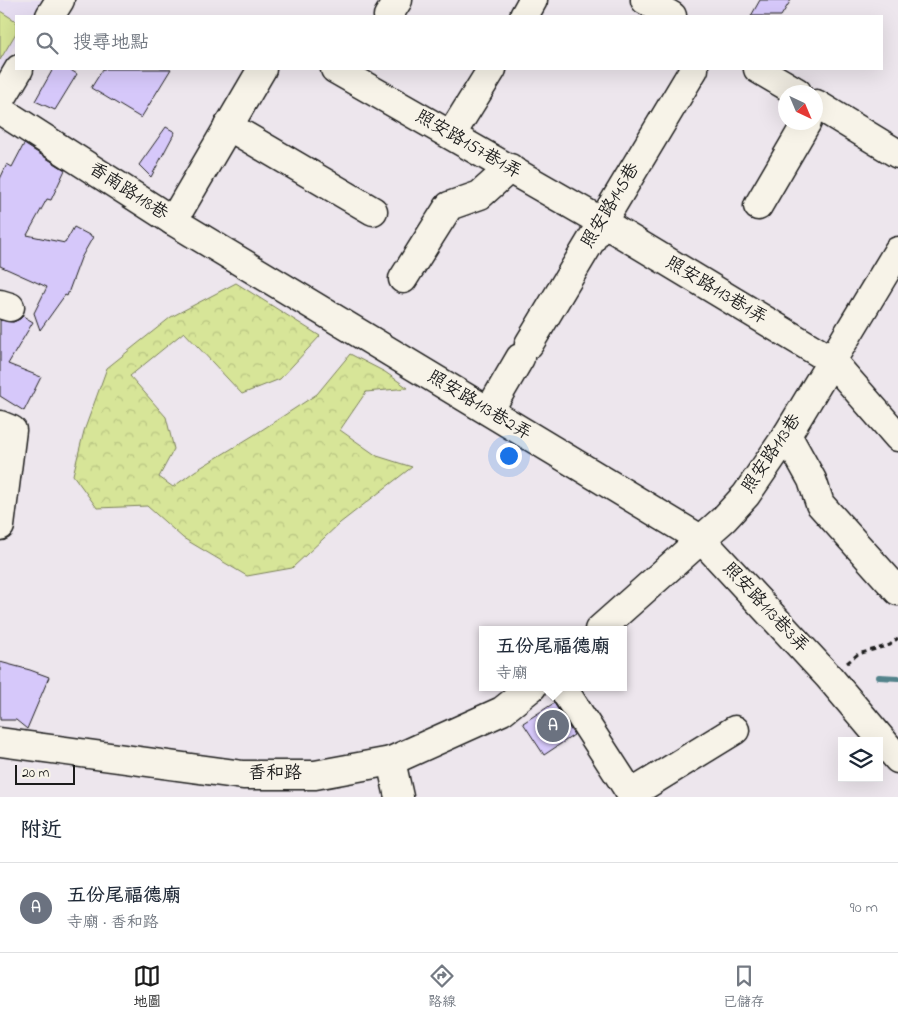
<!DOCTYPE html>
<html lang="zh-TW">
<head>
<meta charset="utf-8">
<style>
  :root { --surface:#fff; --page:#f6f6f7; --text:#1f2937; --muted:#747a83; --line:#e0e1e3; --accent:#1c1c1c }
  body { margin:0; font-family:"Indie Flower","LXGW WenKai TC",sans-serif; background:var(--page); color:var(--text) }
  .controls { position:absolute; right:15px; bottom:15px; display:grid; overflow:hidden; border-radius:0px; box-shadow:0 5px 20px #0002 }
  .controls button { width:45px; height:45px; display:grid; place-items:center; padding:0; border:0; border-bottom:1px solid var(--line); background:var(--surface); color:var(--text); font:25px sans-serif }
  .compass { position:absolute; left:778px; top:85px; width:45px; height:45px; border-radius:50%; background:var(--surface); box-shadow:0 5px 20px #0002; rotate:136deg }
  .scale { position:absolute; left:15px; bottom:12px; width:60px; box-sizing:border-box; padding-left:5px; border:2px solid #1c1c1c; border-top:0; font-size:14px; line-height:18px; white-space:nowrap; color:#1c1c1c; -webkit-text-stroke:4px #f7f3e8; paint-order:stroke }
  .you { position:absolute; left:508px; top:455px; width:18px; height:18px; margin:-12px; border:4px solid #fff; border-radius:50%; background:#1a73e8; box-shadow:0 0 0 8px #1a73e833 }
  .badge { display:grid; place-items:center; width:32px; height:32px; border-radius:50%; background:var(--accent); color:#fff; font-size:16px; font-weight:700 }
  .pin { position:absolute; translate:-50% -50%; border:2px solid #fff; box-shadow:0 1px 5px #0006 }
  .popup { position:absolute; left:479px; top:626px; width:148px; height:65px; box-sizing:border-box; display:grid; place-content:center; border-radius:0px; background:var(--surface); filter:drop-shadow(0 1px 4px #0005); font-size:16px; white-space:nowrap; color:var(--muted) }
  .popup b { font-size:19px; color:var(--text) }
  .popup::after { content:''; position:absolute; left:50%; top:100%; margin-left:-10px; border:10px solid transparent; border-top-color:var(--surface) }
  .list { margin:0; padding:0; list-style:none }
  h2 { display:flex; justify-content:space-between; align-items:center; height:65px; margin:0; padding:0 20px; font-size:21px }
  h2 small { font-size:16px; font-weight:400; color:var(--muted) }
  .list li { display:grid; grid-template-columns:32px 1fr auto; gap:15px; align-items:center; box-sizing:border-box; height:90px; padding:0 20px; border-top:1px solid var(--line) }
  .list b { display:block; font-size:19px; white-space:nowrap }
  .list p { margin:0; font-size:16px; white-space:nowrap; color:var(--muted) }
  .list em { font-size:16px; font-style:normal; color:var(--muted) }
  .icon { flex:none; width:28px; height:28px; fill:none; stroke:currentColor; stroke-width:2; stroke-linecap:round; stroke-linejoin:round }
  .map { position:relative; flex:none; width:898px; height:797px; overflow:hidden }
  .search { position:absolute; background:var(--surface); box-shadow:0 5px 20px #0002; left:15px; right:15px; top:15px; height:55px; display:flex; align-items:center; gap:12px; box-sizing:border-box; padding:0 18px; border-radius:0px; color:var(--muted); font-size:19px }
  .sheet { height:155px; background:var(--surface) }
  nav { display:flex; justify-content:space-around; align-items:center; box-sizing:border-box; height:70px; border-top:1px solid var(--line); background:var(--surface); font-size:14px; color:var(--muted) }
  nav a { display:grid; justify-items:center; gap:2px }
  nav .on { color:var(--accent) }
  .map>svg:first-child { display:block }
</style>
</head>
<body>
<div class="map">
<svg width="898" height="797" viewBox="0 0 898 797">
  <defs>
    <pattern id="forest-crowns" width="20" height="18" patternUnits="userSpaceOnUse" patternTransform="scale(1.25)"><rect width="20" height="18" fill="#d7e598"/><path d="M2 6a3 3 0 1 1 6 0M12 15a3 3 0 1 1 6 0" fill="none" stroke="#b8c482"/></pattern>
  </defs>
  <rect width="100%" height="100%" fill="#ede6ed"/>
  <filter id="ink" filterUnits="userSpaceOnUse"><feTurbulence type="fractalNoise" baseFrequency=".02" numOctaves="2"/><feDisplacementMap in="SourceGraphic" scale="10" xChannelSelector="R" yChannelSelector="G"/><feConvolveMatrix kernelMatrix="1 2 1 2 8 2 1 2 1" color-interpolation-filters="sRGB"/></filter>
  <g filter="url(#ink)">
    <path fill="#e6ddf1" d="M 0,0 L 42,0 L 33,16 L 16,16 L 16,43 L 0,71 Z"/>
    <path fill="#d7e598" stroke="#7a805a" d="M 0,11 L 16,21 L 16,33 L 0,60 Z"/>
    <path fill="url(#forest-crowns)" stroke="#7a805a" d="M 236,283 L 320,336 L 280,379 L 242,394 L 184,332 L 130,376 L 166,417 L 174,449 L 159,477 L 173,487 L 195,471 L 254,435 L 317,394 L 350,354 L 385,372 L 408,388 L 366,392 L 340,430 L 377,456 L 412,467 L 340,523 L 292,568 L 247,576 L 183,538 L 147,506 L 97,508 L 73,475 L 84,431 L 107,368 L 171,317 Z"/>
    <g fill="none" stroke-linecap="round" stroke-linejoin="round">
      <path stroke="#53838b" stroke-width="6" d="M 879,677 L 898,678"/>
    </g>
    <g fill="#d6c8fa" stroke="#1c1c1c">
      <path d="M 760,0 L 791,0 L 781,16 L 751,16 Z"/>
      <path d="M 53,69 L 69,69 L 77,74 L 55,110 L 35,101 Z"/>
      <path d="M 103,69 L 171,69 L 141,118 L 91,88 Z"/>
      <path d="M 166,127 L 175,132 L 151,177 L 139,165 Z"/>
      <path d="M 24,144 L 65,170 L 51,200 L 47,199 L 27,235 L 65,243 L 74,227 L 93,237 L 81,258 L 67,296 L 65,295 L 40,330 L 34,313 L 47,287 L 0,266 L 0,179 L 7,164 L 12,167 Z"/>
      <path d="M 23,316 L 33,322 L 8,364 L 41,377 L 24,411 L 0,396 L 0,320 L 13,322 L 20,319 Z"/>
      <path d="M 0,662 L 30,670 L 49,677 L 27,729 L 16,720 L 0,720 Z"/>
      <path d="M 554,703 L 574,735 L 544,755 L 523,723 Z"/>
    </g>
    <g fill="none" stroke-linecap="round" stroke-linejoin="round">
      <g stroke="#1c1c1c" stroke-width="31">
        <g id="minor">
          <path d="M 645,0 L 672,16"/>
          <path d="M 50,16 L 60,0"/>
          <path d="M 388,16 L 398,0"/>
          <path d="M 524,16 L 533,0"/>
          <path d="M 335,69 L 602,222 L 831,360 L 898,437"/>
          <path d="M 758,69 L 797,92"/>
          <path d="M 0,101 L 19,69"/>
          <path d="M 816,104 L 898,154"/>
          <path d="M 0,110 L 173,221 L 702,540 L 829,677 L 898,759"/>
          <path d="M 228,126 L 373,211"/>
          <path d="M 451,135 L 492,69"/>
          <path d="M 758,206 L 807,122"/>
          <path d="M 173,221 L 262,69"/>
          <path d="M 403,279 L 449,206 L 480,195 L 510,168"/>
          <path d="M 0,304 L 10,307"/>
          <path d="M 529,344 L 694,69"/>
          <path d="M 489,411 L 520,358"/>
          <path d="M 0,425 L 12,430 L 0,526"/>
          <path d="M 787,435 L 812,480 L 820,504 L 898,591"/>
          <path d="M 599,630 L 724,519 L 746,495 L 787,435 L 898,251"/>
          <path d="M 562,687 L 633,797"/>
          <path d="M 0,742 L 243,775 L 315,775 L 391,761 L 502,711 L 532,687"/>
          <path d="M 391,761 L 399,797"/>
          <path d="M 631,794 L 735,730"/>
        </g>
      </g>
      <path stroke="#1c1c1c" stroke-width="3" stroke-dasharray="5 4" stroke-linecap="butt" d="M 847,663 L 858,654 L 890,645 L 898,638"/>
      <use href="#minor" stroke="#f7f3e8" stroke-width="28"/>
    </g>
  </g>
  <g text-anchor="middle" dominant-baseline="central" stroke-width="4.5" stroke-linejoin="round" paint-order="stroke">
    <g font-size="18" fill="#1c1c1c" stroke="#f7f3e8">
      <text transform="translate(468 145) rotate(30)">照安路157巷1弄</text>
      <text transform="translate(128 192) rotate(33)">香南路118巷</text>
      <text transform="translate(611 206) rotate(-59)">照安路145巷</text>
      <text transform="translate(716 291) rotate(31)">照安路113巷1弄</text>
      <text transform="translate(479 406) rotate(31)">照安路113巷2弄</text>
      <text transform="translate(772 454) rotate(-56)">照安路113巷</text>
      <text transform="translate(765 608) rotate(47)">照安路113巷3弄</text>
      <text x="275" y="774">香和路</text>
    </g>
  </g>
</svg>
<div class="controls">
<button><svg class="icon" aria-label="layers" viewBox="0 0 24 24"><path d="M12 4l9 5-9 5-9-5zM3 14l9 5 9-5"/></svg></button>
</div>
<svg class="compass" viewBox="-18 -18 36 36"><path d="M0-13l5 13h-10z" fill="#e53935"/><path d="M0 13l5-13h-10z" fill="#747a83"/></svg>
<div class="scale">20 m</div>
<div class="you"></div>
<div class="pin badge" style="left:553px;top:726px;background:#6b7280">A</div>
<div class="popup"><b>五份尾福德廟</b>寺廟</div>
<div class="search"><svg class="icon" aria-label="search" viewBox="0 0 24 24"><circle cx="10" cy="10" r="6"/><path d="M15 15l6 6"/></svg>搜尋地點</div>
</div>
<section class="sheet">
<h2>附近<small></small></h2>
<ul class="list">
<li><span class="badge" style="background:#6b7280">A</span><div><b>五份尾福德廟</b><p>寺廟 · 香和路</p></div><em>90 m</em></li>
</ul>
</section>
<nav>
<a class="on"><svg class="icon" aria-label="map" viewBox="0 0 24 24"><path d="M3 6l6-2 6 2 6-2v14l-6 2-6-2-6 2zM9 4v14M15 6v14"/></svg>地圖</a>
<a><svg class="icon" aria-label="directions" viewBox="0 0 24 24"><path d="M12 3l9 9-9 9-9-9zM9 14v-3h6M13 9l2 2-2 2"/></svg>路線</a>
<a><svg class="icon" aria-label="saved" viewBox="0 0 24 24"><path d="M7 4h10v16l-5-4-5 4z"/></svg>已儲存</a>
</nav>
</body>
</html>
